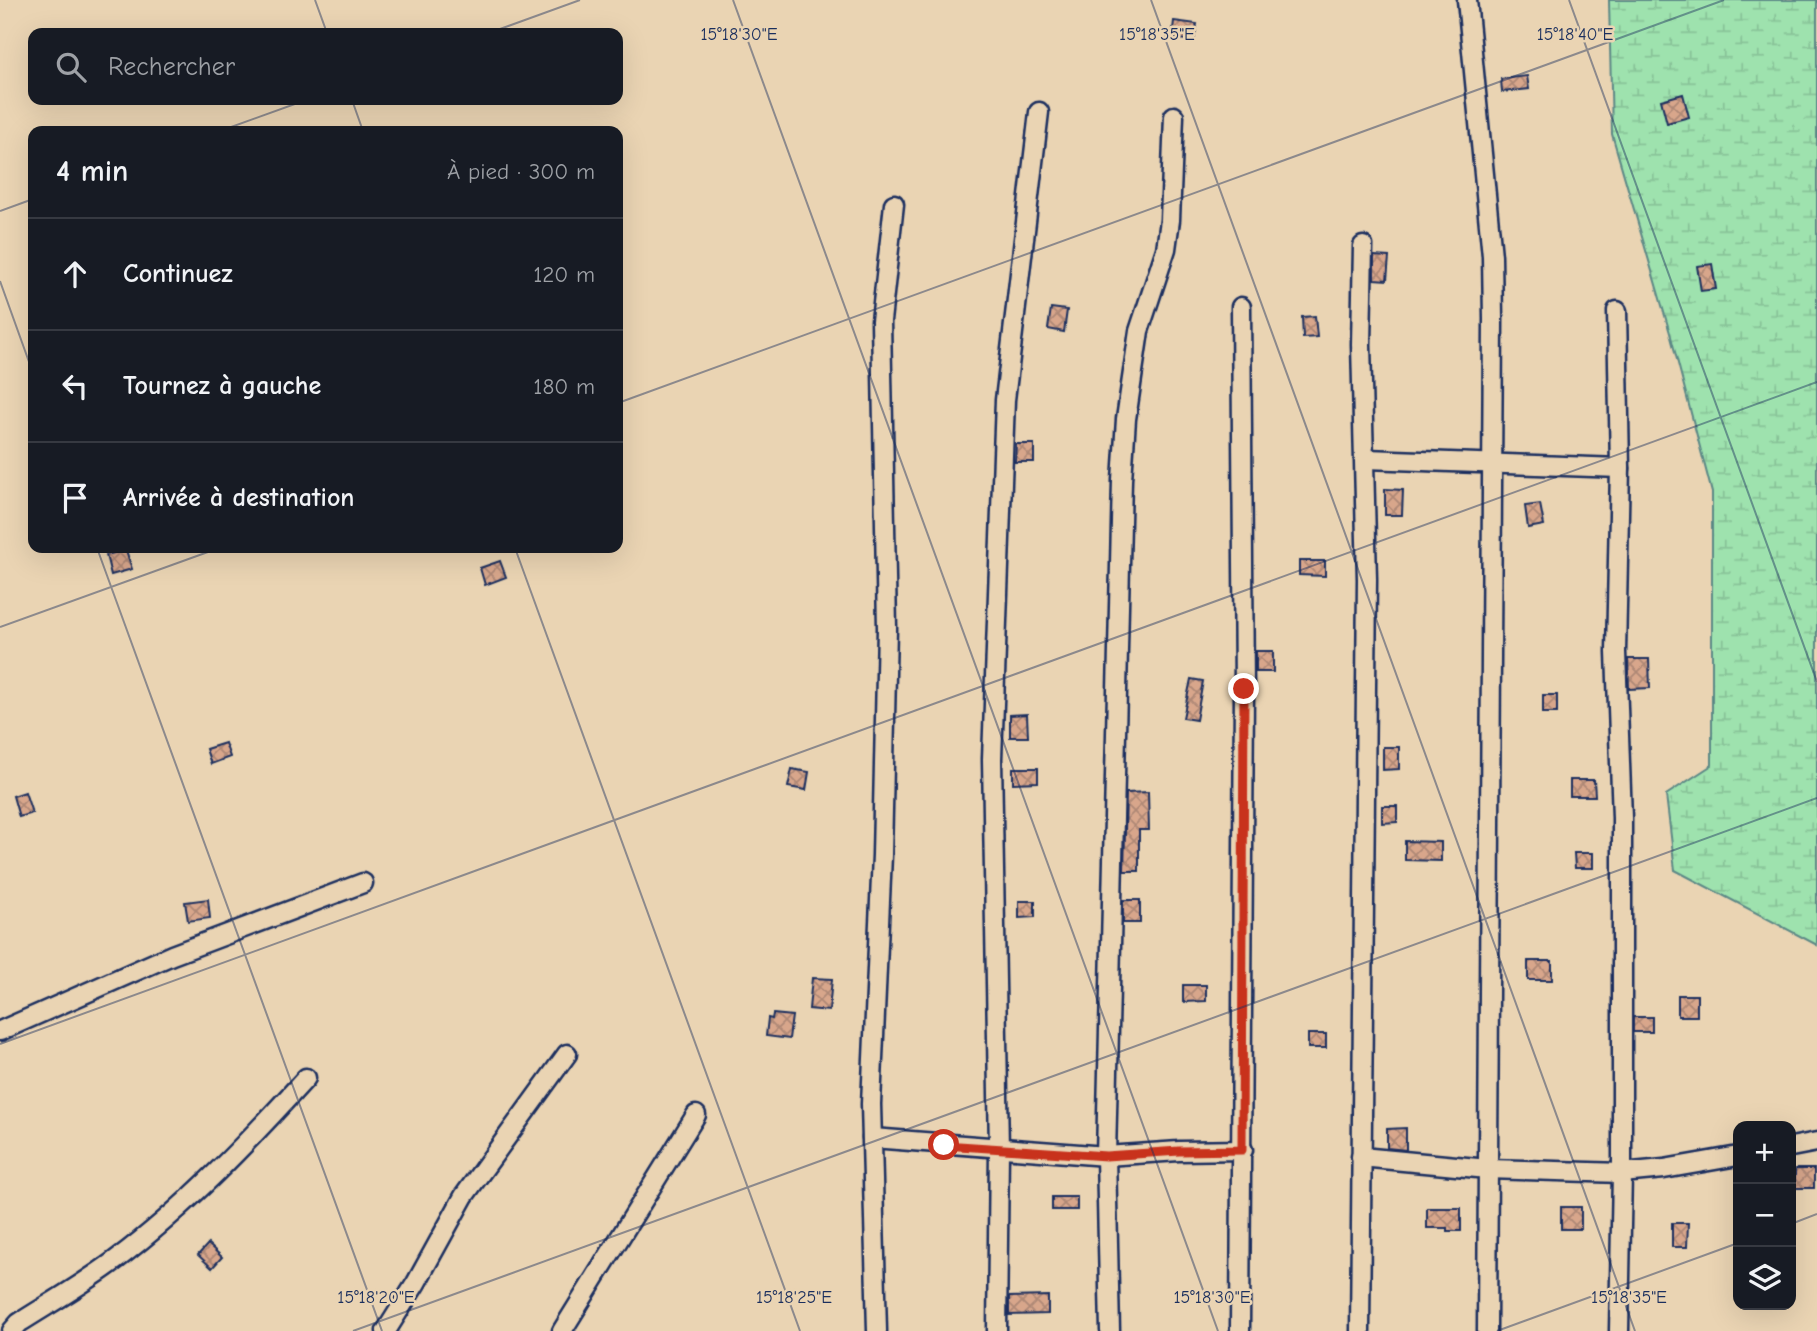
<!DOCTYPE html>
<html lang="fr">
<head>
<meta charset="utf-8">
<style>
  :root { --surface:#171b24; --page:#20242c; --text:#f1f3f6; --muted:#9ea1a6; --line:#363941 }
  body { margin:0; font-family:"Comic Neue",sans-serif; background:var(--page); color:var(--text) }
  .controls { position:absolute; right:21px; bottom:21px; display:grid; overflow:hidden; border-radius:14px; box-shadow:0 7px 28px #0002 }
  .controls button { width:63px; height:63px; display:grid; place-items:center; padding:0; border:0; border-bottom:2px solid var(--line); background:var(--surface); color:var(--text); font:35px sans-serif }
  .stop { position:absolute; width:21px; height:21px; margin:-16px; border:5px solid #c8321e; border-radius:50%; background:#fff }
  .stop.end { background:#c8321e; border-color:#fff; box-shadow:0 2px 7px #0008 }
  .list { margin:0; padding:0; list-style:none }
  h2 { display:flex; justify-content:space-between; align-items:center; height:91px; margin:0; padding:0 28px; font-size:30px }
  h2 small { font-size:23px; font-weight:400; color:var(--muted) }
  .list li { display:grid; grid-template-columns:46px 1fr auto; gap:21px; align-items:center; box-sizing:border-box; height:112px; padding:0 28px; border-top:2px solid var(--line) }
  .list b { display:block; font-size:26px; white-space:nowrap }
  .list em { font-size:23px; font-style:normal; color:var(--muted) }
  .icon { flex:none; width:38px; height:38px; fill:none; stroke:currentColor; stroke-width:2; stroke-linecap:round; stroke-linejoin:round }
  .map { position:relative; flex:none; width:1817px; height:1331px; overflow:hidden }
  .search { position:absolute; background:var(--surface); box-shadow:0 7px 28px #0002; left:28px; top:28px; width:595px; height:77px; display:flex; align-items:center; gap:18px; box-sizing:border-box; padding:0 24px; border-radius:14px; color:var(--muted); font-size:26px }
  .panel { position:absolute; background:var(--surface); box-shadow:0 7px 28px #0002; left:28px; top:126px; width:595px; height:427px; border-radius:14px }
  .map>svg:first-child { display:block }
</style>
</head>
<body>
<div class="map">
<svg width="1817" height="1331" viewBox="0 0 1817 1331">
  <defs>
    <pattern id="wetland-marsh" width="20" height="14" patternUnits="userSpaceOnUse" patternTransform="scale(1.75)"><rect width="20" height="14" fill="#9ee2ae"/><path d="M1 5h8M5 5V1M11 12h8M15 12V8" fill="none" stroke="#88c298"/></pattern>
    <pattern id="building-cross-hatch" width="8" height="8" patternUnits="userSpaceOnUse" patternTransform="scale(1.75)"><rect width="8" height="8" fill="#d8a68b"/><path d="M0 0l8 8M0 8l8-8" fill="none" stroke="#ae8875"/></pattern>
  </defs>
  <rect width="100%" height="100%" fill="#ead4b3"/>
  <filter id="ink" filterUnits="userSpaceOnUse"><feTurbulence type="fractalNoise" baseFrequency=".0143" numOctaves="2"/><feDisplacementMap in="SourceGraphic" scale="14" xChannelSelector="R" yChannelSelector="G"/><feConvolveMatrix kernelMatrix="1 2 1 2 8 2 1 2 1" color-interpolation-filters="sRGB"/></filter>
  <g filter="url(#ink)">
    <path fill="url(#wetland-marsh)" stroke="#5c8886" stroke-width="2" d="M 1609,0 L 1817,0 L 1817,945 L 1675,870 L 1666,795 L 1712,765 L 1712,493 L 1670,333 L 1612,134 Z"/>
    <g fill="url(#building-cross-hatch)" stroke="#1b2f5e" stroke-width="2">
      <path d="M 1174,21 L 1197,24 L 1194,41 L 1172,38 Z"/>
      <path d="M 1527,76 L 1529,89 L 1502,92 L 1501,79 Z"/>
      <path d="M 1683,94 L 1689,117 L 1667,123 L 1661,100 Z"/>
      <path d="M 1374,256 L 1389,257 L 1387,280 L 1374,279 Z"/>
      <path d="M 1712,264 L 1716,289 L 1701,291 L 1697,266 Z"/>
      <path d="M 1051,308 L 1067,310 L 1064,332 L 1048,329 Z"/>
      <path d="M 1315,316 L 1317,337 L 1303,338 L 1302,317 Z"/>
      <path d="M 1016,444 L 1034,444 L 1034,462 L 1015,462 Z"/>
      <path d="M 1385,489 L 1403,490 L 1402,515 L 1385,515 Z"/>
      <path d="M 1540,504 L 1544,525 L 1528,528 L 1525,506 Z"/>
      <path d="M 126,550 L 132,569 L 111,575 L 106,555 Z"/>
      <path d="M 500,561 L 506,577 L 485,585 L 480,568 Z"/>
      <path d="M 1299,561 L 1325,561 L 1325,576 L 1299,575 Z"/>
      <rect x="1256" y="651" width="17" height="21"/>
      <path d="M 1628,659 L 1649,659 L 1650,688 L 1629,689 Z"/>
      <path d="M 1191,679 L 1203,681 L 1196,720 L 1183,718 Z"/>
      <rect x="1543" y="695" width="14" height="18"/>
      <path d="M 1027,714 L 1028,737 L 1010,737 L 1010,715 Z"/>
      <path d="M 225,743 L 230,757 L 211,764 L 206,749 Z"/>
      <path d="M 1383,747 L 1399,747 L 1399,769 L 1383,770 Z"/>
      <path d="M 1013,768 L 1038,768 L 1038,782 L 1013,783 Z"/>
      <path d="M 792,769 L 809,772 L 806,790 L 788,787 Z"/>
      <path d="M 1570,780 L 1594,780 L 1595,796 L 1570,796 Z"/>
      <path d="M 25,792 L 32,813 L 19,817 L 13,796 Z"/>
      <path d="M 1148,792 L 1149,830 L 1139,830 L 1139,871 L 1124,871 L 1126,793 Z"/>
      <path d="M 1382,806 L 1397,806 L 1397,822 L 1382,823 Z"/>
      <path d="M 1405,841 L 1441,842 L 1441,861 L 1405,860 Z"/>
      <path d="M 1574,853 L 1593,853 L 1593,868 L 1575,868 Z"/>
      <path d="M 208,899 L 210,918 L 188,921 L 185,902 Z"/>
      <rect x="1123" y="900" width="17" height="23"/>
      <path d="M 1019,901 L 1035,901 L 1035,917 L 1019,918 Z"/>
      <rect x="1528" y="961" width="24" height="19"/>
      <path d="M 812,978 L 832,979 L 829,1011 L 809,1009 Z"/>
      <path d="M 1183,985 L 1206,985 L 1206,1001 L 1183,1002 Z"/>
      <rect x="1678" y="995" width="19" height="21"/>
      <path d="M 773,1014 L 792,1016 L 789,1039 L 766,1036 L 768,1018 L 772,1019 Z"/>
      <rect x="1633" y="1017" width="19" height="15"/>
      <rect x="1308" y="1034" width="18" height="14"/>
      <path d="M 1406,1128 L 1406,1150 L 1387,1148 L 1387,1129 Z"/>
      <rect x="1795" y="1169" width="19" height="19"/>
      <rect x="1052" y="1197" width="25" height="13"/>
      <rect x="1561" y="1207" width="20" height="22"/>
      <path d="M 1427,1208 L 1461,1208 L 1461,1231 L 1447,1231 L 1447,1228 L 1427,1228 Z"/>
      <path d="M 1672,1223 L 1688,1223 L 1687,1247 L 1672,1247 Z"/>
      <path d="M 208,1244 L 222,1257 L 212,1268 L 198,1255 Z"/>
      <path d="M 1048,1296 L 1048,1314 L 1009,1315 L 1009,1297 Z"/>
    </g>
    <g fill="none" stroke-linecap="round" stroke-linejoin="round">
      <g stroke="#1b2f5e" stroke-width="23">
        <g id="minor">
          <path d="M 1467,0 L 1492,256 L 1493,319 L 1487,1331"/>
          <path d="M 1617,311 L 1620,468 L 1616,652 L 1622,818 L 1622,1173 L 1619,1331"/>
          <path d="M 1366,459 L 1620,468"/>
          <path d="M 0,1031 L 172,955 L 363,883"/>
          <path d="M 872,1138 L 1106,1156 L 1179,1151 L 1243,1150"/>
          <path d="M 1791,1147 L 1817,1142"/>
          <path d="M 1361,1157 L 1488,1169 L 1622,1173 L 1664,1169 L 1738,1156"/>
          <path d="M 12,1331 L 19,1323 C 52,1302 87,1282 117,1259 C 186,1207 248,1142 306,1078"/>
          <path d="M 386,1331 L 416,1283 L 464,1196 L 567,1054"/>
          <path d="M 562,1331 L 696,1115"/>
          <path d="M 877,1331 L 871,1104 L 882,855 L 887,628 L 881,321 L 894,204"/>
          <path d="M 997,1331 L 999,1149 L 992,759 L 1005,400 L 1039,112"/>
          <path d="M 1110,1331 L 1106,1156 L 1122,480 L 1126,419 L 1139,331 L 1166,249 L 1170,220 L 1174,116"/>
          <path d="M 1240,1331 L 1244,689 L 1241,307"/>
          <path d="M 1360,1331 L 1367,579 L 1361,344 L 1363,246"/>
        </g>
      </g>
      <use href="#minor" stroke="#ead4b3" stroke-width="18"/>
    </g>
  </g>
  <g fill="none" stroke-linecap="round" stroke-linejoin="round" filter="url(#ink)">
    <path stroke="#c8321e" stroke-width="9" d="M 944,1145 L 1106,1156 L 1179,1151 L 1242,1150 L 1244,689"/>
  </g>
  <path fill="none" stroke="#1b2f5e" stroke-width="2" stroke-opacity="0.45" d="M 315,0 L 327,33M 733,0 L 1218,1331M 1151,0 L 1635,1331M 1569,0 L 1817,682M 489,33 L 580,0M 352,100 L 363,131M 220,131 L 306,100M 0,211 L 33,199M 0,281 L 33,373M 618,403 L 1724,0M 97,548 L 382,1331M 515,548 L 800,1331M 0,627 L 219,548M 0,1044 L 1817,382M 1791,1224 L 1817,1214M 353,1331 L 1817,798M 1497,1331 L 1738,1243"/>
  <g font-size="18" text-anchor="middle" fill="#1b2f5e" stroke="#ead4b3" stroke-width="5" stroke-linejoin="round" paint-order="stroke">
    <text x="1157" y="40">15°18'35"E</text>
    <text x="739" y="40">15°18'30"E</text>
    <text x="1575" y="40">15°18'40"E</text>
    <text x="376" y="1303">15°18'20"E</text>
    <text x="794" y="1303">15°18'25"E</text>
    <text x="1212" y="1303">15°18'30"E</text>
    <text x="1629" y="1303">15°18'35"E</text>
  </g>
</svg>
<div class="controls">
<button>+</button>
<button>−</button>
<button><svg class="icon" aria-label="layers" viewBox="0 0 24 24"><path d="M12 4l9 5-9 5-9-5zM3 14l9 5 9-5"/></svg></button>
</div>
<div class="stop" style="left:944px;top:1145px"></div>
<div class="stop end" style="left:1244px;top:689px"></div>
<div class="search"><svg class="icon" aria-label="search" viewBox="0 0 24 24"><circle cx="10" cy="10" r="6"/><path d="M15 15l6 6"/></svg>Rechercher</div>
<section class="panel">
<h2>4 min<small>À pied · 300 m</small></h2>
<ul class="list">
<li><svg class="icon" aria-label="ahead" viewBox="0 0 24 24"><path d="M12 20V5M6 11l6-6 6 6"/></svg><div><b>Continuez</b></div><em>120 m</em></li>
<li><svg class="icon" aria-label="left" viewBox="0 0 24 24"><path d="M17 20v-9H6M10 6l-5 5 5 5"/></svg><div><b>Tournez à gauche</b></div><em>180 m</em></li>
<li><svg class="icon" aria-label="arrive" viewBox="0 0 24 24"><path d="M6 21V4h12l-3 4 3 4H6"/></svg><div><b>Arrivée à destination</b></div></li>
</ul>
</section>
</div>
</body>
</html>
